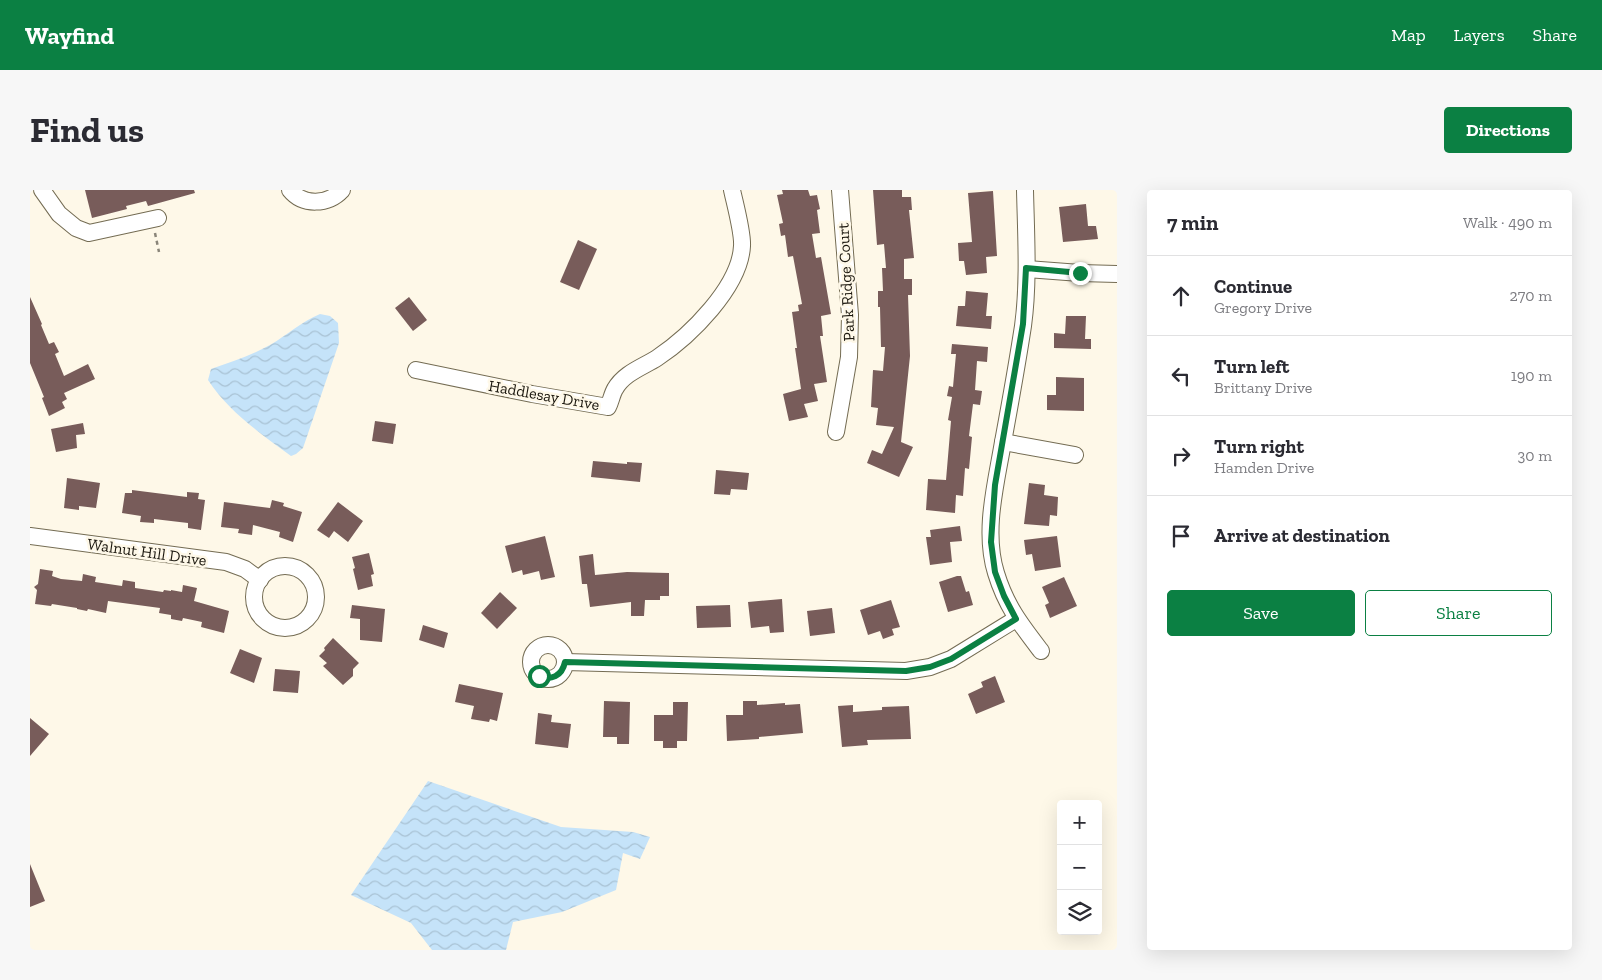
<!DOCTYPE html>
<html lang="en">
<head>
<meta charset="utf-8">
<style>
  :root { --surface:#fff; --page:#f7f7f7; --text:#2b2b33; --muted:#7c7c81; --line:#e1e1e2; --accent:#0b8043 }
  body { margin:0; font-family:"Zilla Slab",serif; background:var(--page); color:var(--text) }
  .controls { position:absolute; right:15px; bottom:15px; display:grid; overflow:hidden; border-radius:5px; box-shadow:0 5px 20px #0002 }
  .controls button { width:45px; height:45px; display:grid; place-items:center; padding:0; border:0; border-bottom:1px solid var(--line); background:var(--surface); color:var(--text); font:25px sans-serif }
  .stop { position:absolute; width:15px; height:15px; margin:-11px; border:4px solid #0b8043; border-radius:50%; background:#fff }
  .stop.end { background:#0b8043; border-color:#fff; box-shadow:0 1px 5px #0008 }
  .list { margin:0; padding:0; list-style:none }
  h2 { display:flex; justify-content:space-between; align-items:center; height:65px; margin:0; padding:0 20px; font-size:21px }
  h2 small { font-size:16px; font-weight:400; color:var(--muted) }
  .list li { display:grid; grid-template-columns:32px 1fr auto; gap:15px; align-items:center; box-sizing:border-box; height:80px; padding:0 20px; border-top:1px solid var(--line) }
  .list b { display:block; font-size:19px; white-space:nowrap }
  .list p { margin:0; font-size:16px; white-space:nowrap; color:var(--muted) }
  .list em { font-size:16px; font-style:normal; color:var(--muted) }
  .actions { display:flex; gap:10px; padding:15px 20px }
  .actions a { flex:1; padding:11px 0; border:1px solid var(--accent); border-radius:5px; text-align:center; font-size:18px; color:var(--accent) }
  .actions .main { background:var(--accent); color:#fff }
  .icon { flex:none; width:28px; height:28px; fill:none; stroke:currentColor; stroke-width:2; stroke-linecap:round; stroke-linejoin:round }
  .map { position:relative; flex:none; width:1087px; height:760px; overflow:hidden; border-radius:5px }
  header { display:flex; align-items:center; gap:30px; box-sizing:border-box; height:70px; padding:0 25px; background:var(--accent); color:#fff }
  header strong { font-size:24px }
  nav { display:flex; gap:28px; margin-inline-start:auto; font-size:18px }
  .intro { display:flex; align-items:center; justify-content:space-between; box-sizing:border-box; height:120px; padding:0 30px }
  h1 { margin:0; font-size:35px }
  .button { padding:12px 22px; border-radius:5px; background:var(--accent); color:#fff; font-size:18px; font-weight:700 }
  main { display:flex; gap:30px; padding:0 30px }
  aside { flex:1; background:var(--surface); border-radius:5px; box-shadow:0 5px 20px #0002 }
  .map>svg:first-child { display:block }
</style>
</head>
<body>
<header>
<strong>Wayfind</strong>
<nav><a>Map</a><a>Layers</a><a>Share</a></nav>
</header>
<div class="intro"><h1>Find us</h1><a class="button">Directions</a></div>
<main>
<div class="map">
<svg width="1087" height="760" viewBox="0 0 1087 760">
  <defs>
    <pattern id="water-waves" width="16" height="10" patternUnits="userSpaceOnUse" patternTransform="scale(1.25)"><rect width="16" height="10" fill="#c5e3f9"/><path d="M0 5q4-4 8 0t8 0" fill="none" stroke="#a9c2d4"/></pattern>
  </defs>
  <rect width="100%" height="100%" fill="#fef8e8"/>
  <g fill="url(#water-waves)">
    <path d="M 290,124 L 300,126 L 308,133 L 309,153 L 273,258 L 266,264 L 261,266 C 231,244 198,221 178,190 L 181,179 C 201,172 222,165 240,155 C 257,145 271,132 290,124 Z"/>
    <path d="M 398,591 L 531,637 L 603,642 L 620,647 L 610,669 L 593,663 L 586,700 L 532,722 L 483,732 L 476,760 L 402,760 L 381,733 L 321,705 Z"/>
  </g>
  <g fill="#785c5a">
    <path d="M 55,0 L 164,0 L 165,3 L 118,16 L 116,11 L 96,16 L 97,19 L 62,28 Z"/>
    <path d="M 752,0 L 778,0 L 780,6 L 787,5 L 790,19 L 787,20 L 790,43 L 782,44 L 786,68 L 791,67 L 801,124 L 791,126 L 793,146 L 790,146 L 797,192 L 784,194 L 788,211 L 774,214 L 778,227 L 759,231 L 753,204 L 771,199 L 765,158 L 767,158 L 762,122 L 769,121 L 768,115 L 772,114 L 763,66 L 758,67 L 755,45 L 751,46 L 749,34 L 753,33 L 747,5 L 753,4 Z"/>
    <path d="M 843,0 L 872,0 L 872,7 L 881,7 L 882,20 L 879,20 L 884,68 L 874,69 L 874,89 L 882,89 L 882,105 L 878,105 L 880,166 L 871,252 L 883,257 L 869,287 L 837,273 L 842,260 L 852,264 L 864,237 L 846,235 L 848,218 L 841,217 L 843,180 L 853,181 L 855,157 L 851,157 L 850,117 L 848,117 L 848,101 L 853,101 L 852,78 L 856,78 L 854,54 L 847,55 Z"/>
    <path d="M 963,1 L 967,66 L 956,67 L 957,83 L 936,85 L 934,71 L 929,71 L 928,53 L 942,52 L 938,3 Z"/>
    <path d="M 1056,14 L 1058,36 L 1066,36 L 1068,49 L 1033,52 L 1029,17 Z"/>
    <path d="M 548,50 L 567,59 L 549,100 L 530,92 Z"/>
    <path d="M 936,101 L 958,103 L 956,126 L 962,126 L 961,139 L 926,136 L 928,116 L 935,116 Z"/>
    <path d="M 0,107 L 12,134 L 11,135 L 19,154 L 24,152 L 29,162 L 25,164 L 34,186 L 58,174 L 65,189 L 34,203 L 37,209 L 32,212 L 35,218 L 19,226 L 12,208 L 14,207 L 0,173 Z"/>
    <path d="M 379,107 L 397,130 L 383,141 L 365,118 Z"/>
    <path d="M 1036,126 L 1056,126 L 1055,149 L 1061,149 L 1061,159 L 1024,158 L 1024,143 L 1035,144 Z"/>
    <path d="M 922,154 L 958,157 L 957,172 L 947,171 L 945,200 L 952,201 L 950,215 L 943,214 L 939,246 L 942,247 L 939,279 L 935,278 L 933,306 L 926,305 L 925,323 L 896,320 L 898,289 L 916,290 L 921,231 L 918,230 L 922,207 L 917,206 L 919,196 L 923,197 L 926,164 L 921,164 Z"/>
    <path d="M 1026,187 L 1054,188 L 1054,221 L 1017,220 L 1017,205 L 1026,205 Z"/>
    <path d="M 345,231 L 366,234 L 363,254 L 342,251 Z"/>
    <path d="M 53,233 L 55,244 L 46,245 L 47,258 L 26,262 L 21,239 Z"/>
    <path d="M 563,271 L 597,274 L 597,272 L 612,273 L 610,292 L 561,287 Z"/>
    <path d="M 686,280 L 719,283 L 717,300 L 701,299 L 700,305 L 684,304 Z"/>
    <path d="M 37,288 L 70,293 L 66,318 L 49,316 L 49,320 L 34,318 Z"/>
    <path d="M 999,293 L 1015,295 L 1014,305 L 1028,307 L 1027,326 L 1020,325 L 1019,336 L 994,334 Z"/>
    <path d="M 102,300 L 157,307 L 157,302 L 169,303 L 168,309 L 175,310 L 171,340 L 158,338 L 158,333 L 124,329 L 124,333 L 110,332 L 111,326 L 92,323 L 95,303 L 102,303 Z"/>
    <path d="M 242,310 L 254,313 L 253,316 L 272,322 L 263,352 L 249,347 L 250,342 L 223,335 L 222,345 L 208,343 L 209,339 L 191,337 L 194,312 L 240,318 Z"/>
    <path d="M 308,312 L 333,331 L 318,352 L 304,341 L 299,348 L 287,340 Z"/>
    <path d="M 930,336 L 932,351 L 920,352 L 922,372 L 900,375 L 896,347 L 901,347 L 900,340 Z"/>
    <path d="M 515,346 L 525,387 L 511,390 L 509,381 L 493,385 L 492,380 L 482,383 L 475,356 Z"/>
    <path d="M 1027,346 L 1031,377 L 1005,381 L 1002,364 L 996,365 L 994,350 Z"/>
    <path d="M 339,363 L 344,384 L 341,385 L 343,396 L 328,400 L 323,379 L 325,378 L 322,367 Z"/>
    <path d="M 563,364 L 565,385 L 597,382 L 639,383 L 639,406 L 630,406 L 630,410 L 615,410 L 614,426 L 601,426 L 601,412 L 560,417 L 557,394 L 552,394 L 549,366 Z"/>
    <path d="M 10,379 L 23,381 L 22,386 L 31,389 L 52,391 L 53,384 L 66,387 L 65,392 L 92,396 L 93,390 L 105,392 L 105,398 L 133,402 L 134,400 L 141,401 L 141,400 L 152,402 L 153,395 L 167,398 L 164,411 L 199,421 L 194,443 L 171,437 L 172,432 L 153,428 L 152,431 L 141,429 L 141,425 L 129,423 L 130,418 L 78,411 L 76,423 L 58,419 L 57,421 L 47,419 L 47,418 L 22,414 L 21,416 L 5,414 L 7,400 L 4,397 L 8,394 Z"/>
    <path d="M 927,386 L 931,386 L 936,402 L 939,401 L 943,415 L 918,422 L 909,392 Z"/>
    <path d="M 1034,387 L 1047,416 L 1020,428 L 1015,415 L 1019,413 L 1012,397 Z"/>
    <path d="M 470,402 L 487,418 L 467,439 L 451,423 Z"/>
    <path d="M 752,409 L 754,442 L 740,443 L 739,436 L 721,438 L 718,412 Z"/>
    <path d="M 861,410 L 870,437 L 862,439 L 864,445 L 853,449 L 850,441 L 838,445 L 830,420 Z"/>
    <path d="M 322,415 L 355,419 L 352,452 L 330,450 L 330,429 L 320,428 Z"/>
    <path d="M 700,415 L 701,437 L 667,438 L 666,416 Z"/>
    <path d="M 802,418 L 805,443 L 780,446 L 777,421 Z"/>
    <path d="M 393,435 L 418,443 L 414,458 L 389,450 Z"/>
    <path d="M 303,448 L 329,473 L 323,479 L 323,486 L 313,495 L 293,476 L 297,473 L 289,466 L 295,460 L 294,458 Z"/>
    <path d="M 210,459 L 232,468 L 224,493 L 200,483 Z"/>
    <path d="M 245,479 L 270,481 L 268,503 L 243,501 Z"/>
    <path d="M 965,486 L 975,512 L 946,524 L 938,504 L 953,497 L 951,492 Z"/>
    <path d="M 429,494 L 473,503 L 467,531 L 460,529 L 459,532 L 441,529 L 444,516 L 425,512 Z"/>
    <path d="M 574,511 L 600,512 L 599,554 L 587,554 L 587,547 L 573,547 Z"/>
    <path d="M 713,511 L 727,511 L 727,515 L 755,513 L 755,515 L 770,514 L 773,543 L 729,547 L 729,549 L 697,551 L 696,525 L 713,525 Z"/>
    <path d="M 643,512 L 658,512 L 657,551 L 647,551 L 647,558 L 633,558 L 633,551 L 624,551 L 624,525 L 643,525 Z"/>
    <path d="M 823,515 L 823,522 L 852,520 L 852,517 L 879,516 L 881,549 L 837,550 L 838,555 L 812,557 L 808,516 Z"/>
    <path d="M 508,523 L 522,525 L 521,532 L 541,534 L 538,558 L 505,554 Z"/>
    <path d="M 0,528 L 19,544 L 0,566 Z"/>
    <path d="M 0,674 L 15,711 L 0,717 Z"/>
  </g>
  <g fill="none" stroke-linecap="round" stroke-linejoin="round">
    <g stroke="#746c53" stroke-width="18">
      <g id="minor">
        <path d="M 12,0 L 29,24 L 46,38 L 59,43 L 128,28"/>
        <path d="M 260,0 C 273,16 298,15 312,0"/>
        <path d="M 995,0 C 996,45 999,92 993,136 C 987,175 980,214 973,252 C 966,294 953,341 966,383 C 976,416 991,435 1011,461"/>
        <path d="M 997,79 L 1050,83 L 1087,84"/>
        <path d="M 386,180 L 502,204 L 578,217 C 581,211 582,204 585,199 C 594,183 613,177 627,168 C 660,146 710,97 712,56 C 713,43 705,14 702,0"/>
        <path d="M 806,242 L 819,167 L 820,125 L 810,0"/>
        <path d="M 973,252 L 1045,265"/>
        <path d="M 0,346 L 196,372 L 215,379 L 230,390"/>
        <circle cx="255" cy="407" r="31"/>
        <circle cx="518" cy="472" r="17"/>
        <path d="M 535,472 L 876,481 L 900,477 L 921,469 L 986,429"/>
      </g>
    </g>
    <path stroke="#8a8579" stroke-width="2.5" stroke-dasharray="4 4" stroke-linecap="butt" d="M 125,43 L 129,62"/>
    <use href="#minor" stroke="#fff" stroke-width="16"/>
  </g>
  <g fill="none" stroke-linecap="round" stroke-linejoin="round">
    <path stroke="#0b8043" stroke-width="6" d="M 509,486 C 521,491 532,486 535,472 L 876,481 L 900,477 L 921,469 L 986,429 L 974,406 L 965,382 L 961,352 L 965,295 L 993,134 L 996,78 L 1050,83"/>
  </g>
  <g text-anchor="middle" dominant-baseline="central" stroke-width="5" stroke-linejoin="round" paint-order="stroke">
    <g font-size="16" fill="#1a160d" stroke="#fef8e8">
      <text transform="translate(816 92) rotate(-93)">Park Ridge Court</text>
      <text transform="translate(514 205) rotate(10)">Haddlesay Drive</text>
      <text transform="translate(117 362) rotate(8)">Walnut Hill Drive</text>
    </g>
  </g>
</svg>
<div class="controls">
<button>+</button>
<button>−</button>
<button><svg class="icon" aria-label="layers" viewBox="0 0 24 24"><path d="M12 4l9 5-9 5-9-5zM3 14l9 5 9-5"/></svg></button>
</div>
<div class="stop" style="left:509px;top:486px"></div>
<div class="stop end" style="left:1050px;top:83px"></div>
</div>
<aside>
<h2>7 min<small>Walk · 490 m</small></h2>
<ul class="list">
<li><svg class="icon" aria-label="ahead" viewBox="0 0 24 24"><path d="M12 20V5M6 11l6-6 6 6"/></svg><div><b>Continue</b><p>Gregory Drive</p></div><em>270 m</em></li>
<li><svg class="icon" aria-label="left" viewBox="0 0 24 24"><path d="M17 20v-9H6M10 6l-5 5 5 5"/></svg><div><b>Turn left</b><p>Brittany Drive</p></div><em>190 m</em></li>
<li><svg class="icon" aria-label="right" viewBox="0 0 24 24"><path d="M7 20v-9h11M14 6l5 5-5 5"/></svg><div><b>Turn right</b><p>Hamden Drive</p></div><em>30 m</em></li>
<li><svg class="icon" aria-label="arrive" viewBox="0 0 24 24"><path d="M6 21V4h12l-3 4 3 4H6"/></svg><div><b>Arrive at destination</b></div></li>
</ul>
<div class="actions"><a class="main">Save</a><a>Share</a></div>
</aside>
</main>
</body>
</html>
